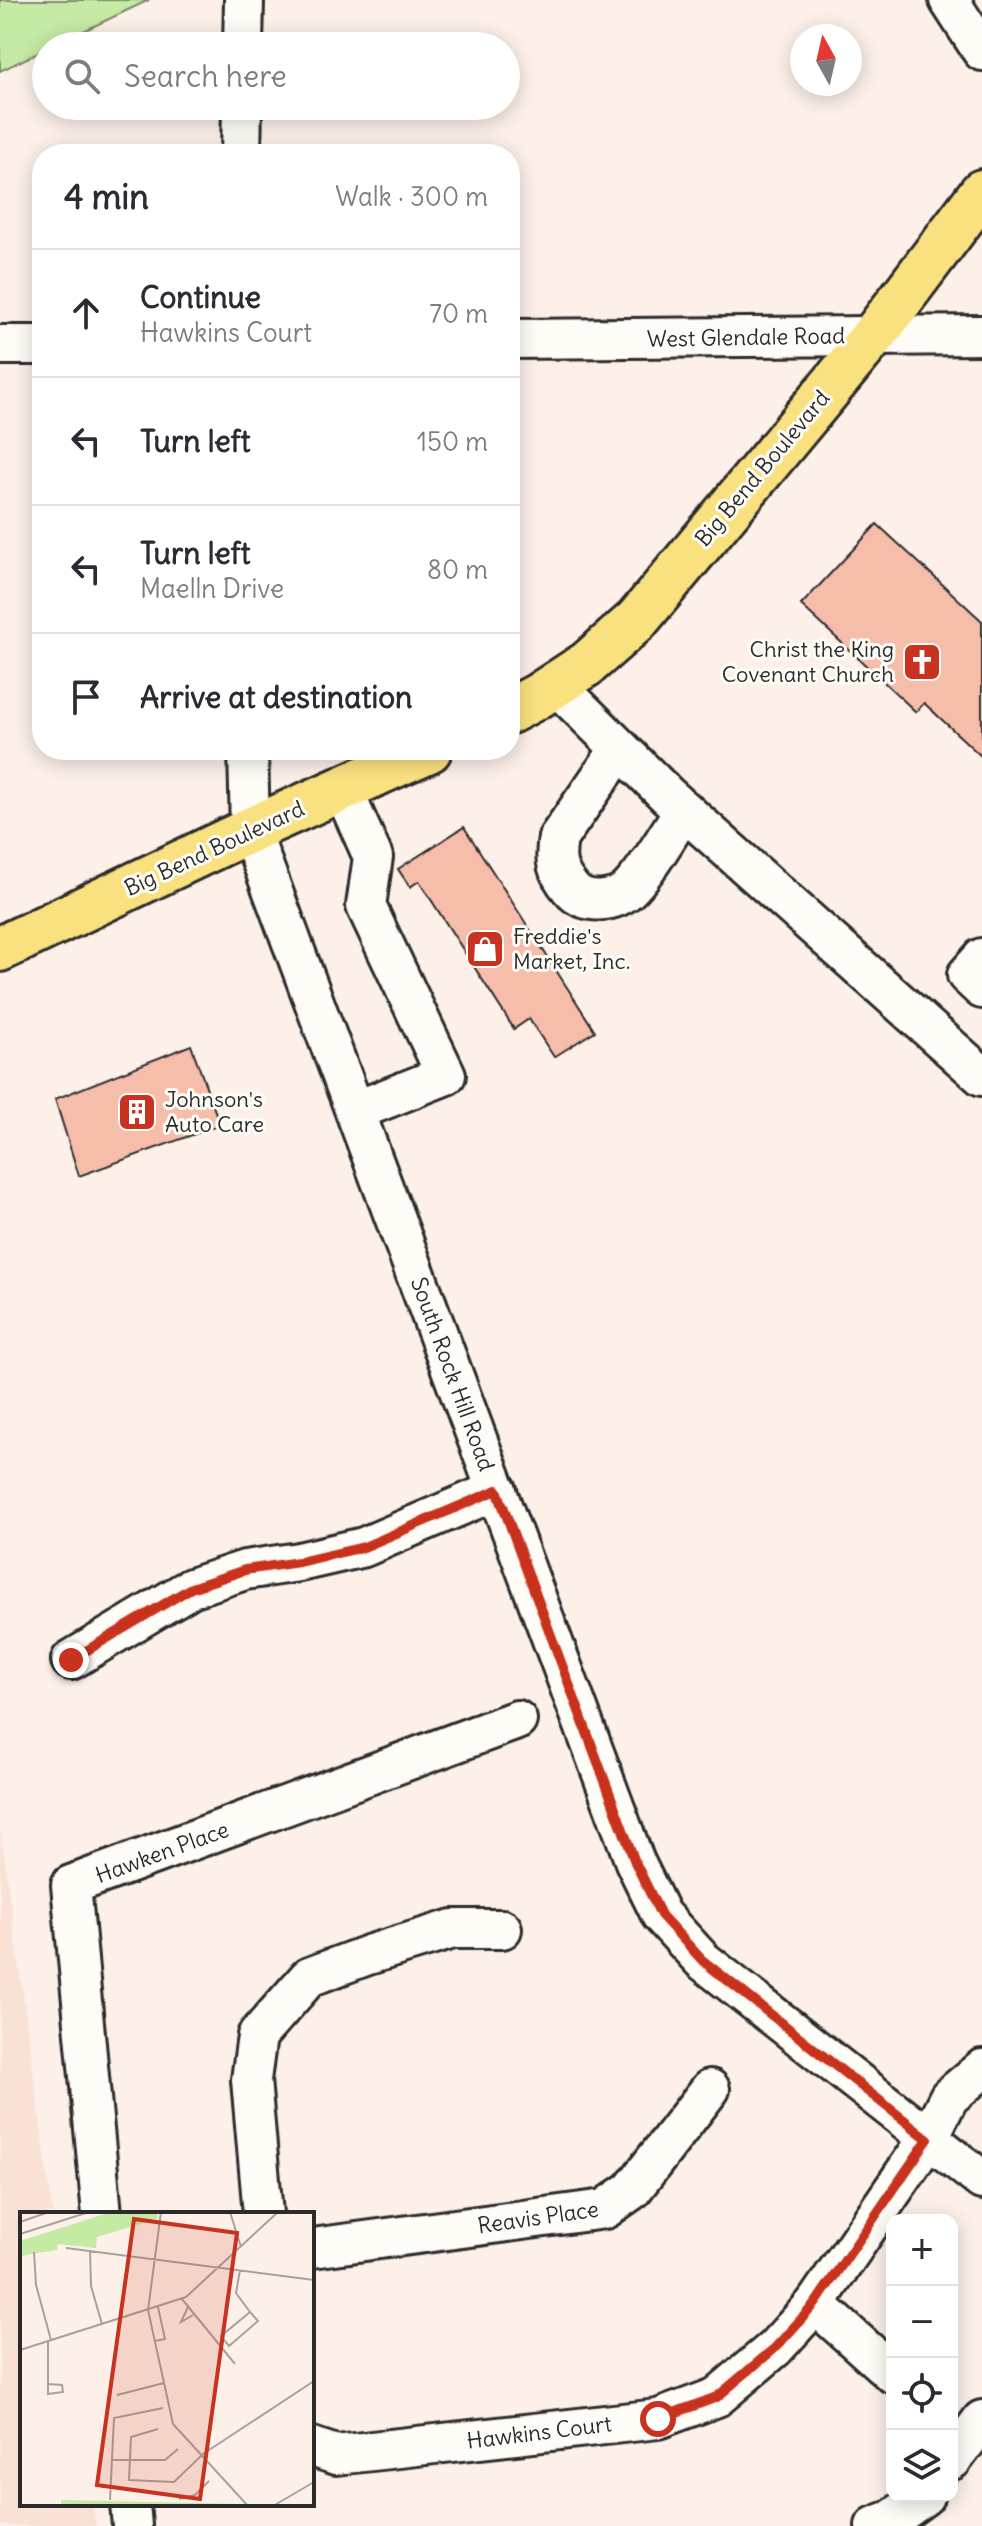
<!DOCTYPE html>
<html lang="en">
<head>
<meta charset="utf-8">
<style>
  :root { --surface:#fff; --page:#f7f7f7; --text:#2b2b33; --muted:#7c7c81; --line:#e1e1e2 }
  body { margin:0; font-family:Delius,sans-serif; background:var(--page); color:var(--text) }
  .controls { position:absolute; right:24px; bottom:24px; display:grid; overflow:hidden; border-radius:16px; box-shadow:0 4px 20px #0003 }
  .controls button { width:72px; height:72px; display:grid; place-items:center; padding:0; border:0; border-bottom:2px solid var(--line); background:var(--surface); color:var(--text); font:40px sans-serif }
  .compass { position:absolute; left:790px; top:24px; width:72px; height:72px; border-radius:50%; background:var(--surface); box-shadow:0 4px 20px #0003; rotate:352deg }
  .stop { position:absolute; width:24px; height:24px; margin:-18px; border:6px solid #c8321e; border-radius:50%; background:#fff }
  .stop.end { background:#c8321e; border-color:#fff; box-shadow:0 2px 8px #0008 }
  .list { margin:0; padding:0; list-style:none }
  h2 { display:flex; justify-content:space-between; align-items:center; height:104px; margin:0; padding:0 32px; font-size:34px }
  h2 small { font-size:26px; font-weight:400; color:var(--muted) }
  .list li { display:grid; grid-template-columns:52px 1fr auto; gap:24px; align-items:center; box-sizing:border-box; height:128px; padding:0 32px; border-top:2px solid var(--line) }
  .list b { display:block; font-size:30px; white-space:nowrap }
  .list p { margin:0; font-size:26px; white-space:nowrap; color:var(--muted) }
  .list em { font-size:26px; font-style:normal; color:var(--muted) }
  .icon { flex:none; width:44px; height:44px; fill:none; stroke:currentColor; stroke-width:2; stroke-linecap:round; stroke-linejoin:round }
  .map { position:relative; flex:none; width:982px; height:2526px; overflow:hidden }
  .search { position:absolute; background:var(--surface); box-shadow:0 4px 20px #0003; left:32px; top:32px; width:488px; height:88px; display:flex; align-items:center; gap:20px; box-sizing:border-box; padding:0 28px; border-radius:44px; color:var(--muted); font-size:30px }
  .panel { position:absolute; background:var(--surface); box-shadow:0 4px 20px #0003; left:32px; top:144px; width:488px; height:616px; border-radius:32px }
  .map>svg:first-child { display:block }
</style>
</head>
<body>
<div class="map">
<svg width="982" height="2526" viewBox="0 0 982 2526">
  <rect width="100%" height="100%" fill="#fcf0e8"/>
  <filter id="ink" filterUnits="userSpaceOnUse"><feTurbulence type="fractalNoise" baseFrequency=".0125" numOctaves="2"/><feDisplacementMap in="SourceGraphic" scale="16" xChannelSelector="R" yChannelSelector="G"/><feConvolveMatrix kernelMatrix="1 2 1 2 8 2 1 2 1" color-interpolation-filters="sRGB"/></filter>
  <g filter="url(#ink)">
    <path fill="#fae1d5" d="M 0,1827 L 53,2214 L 22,2214 L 22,2504 L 93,2504 L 96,2526 L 0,2526 Z"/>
    <path fill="#c5eaa4" stroke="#788a68" stroke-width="2" d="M 0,0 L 149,0 L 52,46 L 46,46 L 46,49 L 0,71 Z"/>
    <g fill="#f6beaa" stroke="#2b2b2b" stroke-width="2">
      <path d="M 877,524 L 982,621 L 982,757 L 924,703 L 916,712 L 801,605 Z"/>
      <path d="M 464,827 L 595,1031 L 554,1057 L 529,1019 L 514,1029 L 419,881 L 410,887 L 398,869 Z"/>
      <path d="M 191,1045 L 220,1125 L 79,1176 L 55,1099 Z"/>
    </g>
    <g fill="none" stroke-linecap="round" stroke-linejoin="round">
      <g stroke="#2b2b2b" stroke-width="44">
        <g id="minor">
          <path d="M 949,0 L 982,51"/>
          <path d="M 243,46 L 244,0"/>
          <path d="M 241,154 L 242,106"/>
          <path d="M 510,339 L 982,335"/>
          <path d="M 0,345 L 42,345"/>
          <path d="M 556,685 L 667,795 L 982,1076"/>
          <path d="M 620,749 L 558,838 C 554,861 556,871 571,889 C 584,906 617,903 631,887 C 650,867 668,834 684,810"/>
          <path d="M 248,750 L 250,830 L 635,1862 L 661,1915 L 702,1960 L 982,2180"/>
          <path d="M 343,790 L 373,857 L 366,906 L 446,1075 L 355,1111"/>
          <path d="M 982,958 L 967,975 L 982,989"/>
          <path d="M 71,1660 L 191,1588 L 245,1570 L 299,1562 L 364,1547 L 497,1490"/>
          <path d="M 102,2214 L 71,1885 L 517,1720"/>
          <path d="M 263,2214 L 251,2080 L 257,2036 L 309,1977 L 368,1955 L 453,1929 L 502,1929"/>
          <path d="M 312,2248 L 605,2209 L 632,2190 L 710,2089"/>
          <path d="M 815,2304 L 892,2373"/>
          <path d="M 312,2447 L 336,2455 L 658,2419 L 717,2397 L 775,2348 L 815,2304 L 928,2139 L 949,2097 L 982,2069"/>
          <path d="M 952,2460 L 982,2420"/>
          <path d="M 130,2504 L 132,2526"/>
          <path d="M 875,2526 L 891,2520 L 924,2496"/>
        </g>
      </g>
      <g stroke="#2b2b2b" stroke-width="50">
        <g id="major">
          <path d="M 510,711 L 538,696 L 587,664 L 637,620 L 874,335 L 982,192"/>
          <path d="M 0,949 L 250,830 L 429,750"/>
        </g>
      </g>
      <use href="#minor" stroke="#fdfcf7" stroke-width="38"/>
      <use href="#major" stroke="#fae180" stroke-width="44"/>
    </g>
  </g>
  <g fill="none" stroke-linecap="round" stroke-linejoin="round" filter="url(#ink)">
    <path stroke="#c8321e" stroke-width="10" d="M 71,1660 L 191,1588 L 245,1570 L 299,1562 L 364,1547 L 497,1490 L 635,1862 L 661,1915 L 702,1960 L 928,2139 L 815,2304 L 775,2348 L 717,2397 L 658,2419"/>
  </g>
  <defs>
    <g id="church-square" transform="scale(2)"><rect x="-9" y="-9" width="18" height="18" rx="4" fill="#c8321e" stroke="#fdfcf7"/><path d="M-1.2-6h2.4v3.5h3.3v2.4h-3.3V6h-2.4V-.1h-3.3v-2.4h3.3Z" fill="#fff"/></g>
    <g id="shop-square" transform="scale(2)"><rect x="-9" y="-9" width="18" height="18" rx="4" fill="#c8321e" stroke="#fdfcf7"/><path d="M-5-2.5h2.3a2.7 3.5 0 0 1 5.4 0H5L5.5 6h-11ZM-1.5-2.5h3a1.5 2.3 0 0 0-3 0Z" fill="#fff"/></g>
    <g id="building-square" transform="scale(2)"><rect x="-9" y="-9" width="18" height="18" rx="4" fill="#c8321e" stroke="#fdfcf7"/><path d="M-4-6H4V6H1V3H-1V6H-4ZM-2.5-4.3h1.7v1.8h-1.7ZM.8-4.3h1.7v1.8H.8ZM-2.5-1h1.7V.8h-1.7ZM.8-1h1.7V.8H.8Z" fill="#fff"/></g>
  </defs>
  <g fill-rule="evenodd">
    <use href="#church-square" x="922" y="662"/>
    <use href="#shop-square" x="485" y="949"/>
    <use href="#building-square" x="137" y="1112"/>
  </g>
  <g text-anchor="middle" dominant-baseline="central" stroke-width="6" stroke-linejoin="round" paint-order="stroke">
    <g font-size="22" fill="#2b2b2b" stroke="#fdfcf7">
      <text transform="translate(746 337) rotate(-1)">West Glendale Road</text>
      <text transform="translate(762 468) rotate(-50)">Big Bend Boulevard</text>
      <text transform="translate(214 848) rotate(-25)">Big Bend Boulevard</text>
      <text transform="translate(453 1374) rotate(70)">South Rock Hill Road</text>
      <text transform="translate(162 1852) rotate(-20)">Hawken Place</text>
      <text transform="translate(538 2217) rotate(-8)">Reavis Place</text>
      <text transform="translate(539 2432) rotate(-7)">Hawkins Court</text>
    </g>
    <g font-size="22" fill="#2b2b2b" stroke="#fdfcf7" text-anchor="start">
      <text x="894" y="649" text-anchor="end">Christ the King<tspan x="894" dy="25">Covenant Church</tspan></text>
      <text x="513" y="936">Freddie's<tspan x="513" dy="25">Market, Inc.</tspan></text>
      <text x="165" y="1099">Johnson's<tspan x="165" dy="25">Auto Care</tspan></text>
    </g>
  </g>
  <g transform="translate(20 2212)">
    <rect width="294" height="294" fill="#fcf0e8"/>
    <path d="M 91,0 L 138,0 L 137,7 L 77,25 L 76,36 L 38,32 L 37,38 L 0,44 L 0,29 ZM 41,288 L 223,292 L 224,294 L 41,294 Z" fill="#c5eaa4"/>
    <path fill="none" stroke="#a8a19c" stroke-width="2" d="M 141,0 L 128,98 L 153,212 L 228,294M 210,0 L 221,35M 0,10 L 29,0M 0,22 L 69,0M 46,36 L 294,68M 70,38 L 71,74 L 82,112M 14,40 L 16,73 L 31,128M 220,58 L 216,81 L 230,100 L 201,124 L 209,134 L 238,109 L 230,100M 162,87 L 215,152M 168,95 L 161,110 L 173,103M 28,129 L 28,182 L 43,180 L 42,173 L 28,172M 135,129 L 145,127 L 138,95M 0,138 L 166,85 L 258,0M 97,183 L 144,171M 138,217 L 111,225 L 109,268 L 154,270 L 183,242 L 294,169M 92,248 L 145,248 L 158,237M 159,287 L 175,283 L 189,269M 90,288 L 94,206 L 143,196M 253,294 L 294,270"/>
    <path fill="#c8321e" fill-opacity="0.15" stroke="#c8321e" stroke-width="4" d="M 114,7 L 217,21 L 180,287 L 77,273 Z"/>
    <rect width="294" height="294" fill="none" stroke="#2b2b2b" stroke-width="4"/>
  </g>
</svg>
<div class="controls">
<button>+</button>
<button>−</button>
<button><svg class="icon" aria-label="locate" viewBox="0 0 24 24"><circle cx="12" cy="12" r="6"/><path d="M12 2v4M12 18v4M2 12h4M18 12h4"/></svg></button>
<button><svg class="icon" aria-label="layers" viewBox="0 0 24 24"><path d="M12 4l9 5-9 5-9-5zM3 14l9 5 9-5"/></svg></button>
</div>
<svg class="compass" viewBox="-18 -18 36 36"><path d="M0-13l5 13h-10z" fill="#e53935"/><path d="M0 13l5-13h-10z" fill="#7c7c81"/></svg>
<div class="stop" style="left:658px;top:2419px"></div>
<div class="stop end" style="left:71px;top:1660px"></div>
<div class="search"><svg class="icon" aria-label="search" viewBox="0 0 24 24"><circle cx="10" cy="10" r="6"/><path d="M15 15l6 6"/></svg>Search here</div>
<section class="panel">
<h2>4 min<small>Walk · 300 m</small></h2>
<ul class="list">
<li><svg class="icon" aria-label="ahead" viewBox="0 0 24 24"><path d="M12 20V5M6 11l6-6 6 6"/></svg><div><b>Continue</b><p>Hawkins Court</p></div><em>70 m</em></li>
<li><svg class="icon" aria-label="left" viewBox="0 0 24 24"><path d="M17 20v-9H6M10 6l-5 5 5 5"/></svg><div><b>Turn left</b></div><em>150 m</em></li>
<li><svg class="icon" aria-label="left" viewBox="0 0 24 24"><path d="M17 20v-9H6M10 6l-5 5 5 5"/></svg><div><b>Turn left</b><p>Maelln Drive</p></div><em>80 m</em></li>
<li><svg class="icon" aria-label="arrive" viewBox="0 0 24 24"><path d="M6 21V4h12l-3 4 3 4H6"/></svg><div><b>Arrive at destination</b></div></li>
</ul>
</section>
</div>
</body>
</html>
